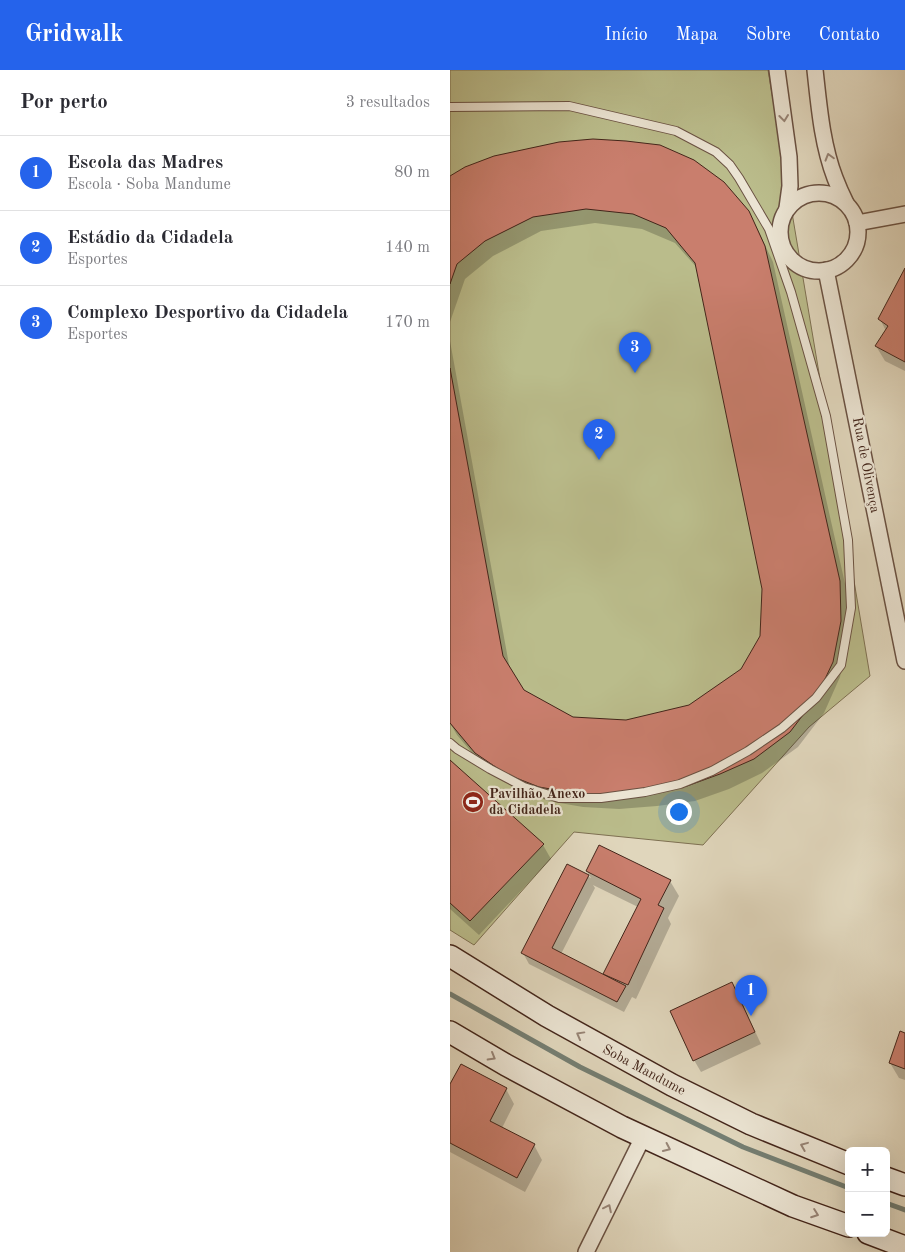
<!DOCTYPE html>
<html lang="pt">
<head>
<meta charset="utf-8">
<style>
  :root { --surface:#fff; --page:#f2f2f3; --text:#2b2b33; --muted:#7c7c81; --line:#e1e1e2; --accent:#2563eb }
  body { margin:0; font-family:"Old Standard TT",serif; background:var(--page); color:var(--text) }
  .controls { position:absolute; right:15px; bottom:15px; display:grid; overflow:hidden; border-radius:8px; box-shadow:0 5px 20px #0002 }
  .controls button { width:45px; height:45px; display:grid; place-items:center; padding:0; border:0; border-bottom:1px solid var(--line); background:var(--surface); color:var(--text); font:25px sans-serif }
  .you { position:absolute; left:228px; top:741px; width:18px; height:18px; margin:-12px; border:4px solid #fff; border-radius:50%; background:#1a73e8; box-shadow:0 0 0 8px #1a73e833 }
  .badge { display:grid; place-items:center; width:32px; height:32px; border-radius:50%; background:var(--accent); color:#fff; font-size:16px; font-weight:700 }
  .pin { position:absolute; translate:-50% -41px; filter:drop-shadow(0 1px 2px #0008) }
  .pin::after { content:''; position:absolute; top:26px; width:18px; height:15px; background:inherit; clip-path:polygon(0 0,100% 0,50% 100%) }
  .list { margin:0; padding:0; list-style:none }
  h2 { display:flex; justify-content:space-between; align-items:center; height:65px; margin:0; padding:0 20px; font-size:21px }
  h2 small { font-size:16px; font-weight:400; color:var(--muted) }
  .list li { display:grid; grid-template-columns:32px 1fr auto; gap:15px; align-items:center; box-sizing:border-box; height:75px; padding:0 20px; border-top:1px solid var(--line) }
  .list b { display:block; font-size:19px; white-space:nowrap }
  .list p { margin:0; font-size:16px; white-space:nowrap; color:var(--muted) }
  .list em { font-size:16px; font-style:normal; color:var(--muted) }
  .map { position:relative; flex:none; width:455px; height:1182px; overflow:hidden }
  header { display:flex; align-items:center; gap:30px; box-sizing:border-box; height:70px; padding:0 25px; background:var(--accent); color:#fff }
  header strong { font-size:24px }
  nav { display:flex; gap:28px; margin-inline-start:auto; font-size:18px }
  main { display:flex }
  aside { flex:1; background:var(--surface) }
  .map>svg:first-child { display:block }
</style>
</head>
<body>
<header>
<strong>Gridwalk</strong>
<nav><a>Início</a><a>Mapa</a><a>Sobre</a><a>Contato</a></nav>
</header>
<main>
<aside>
<h2>Por perto<small>3 resultados</small></h2>
<ul class="list">
<li><span class="badge">1</span><div><b>Escola das Madres</b><p>Escola · Soba Mandume</p></div><em>80 m</em></li>
<li><span class="badge">2</span><div><b>Estádio da Cidadela</b><p>Esportes</p></div><em>140 m</em></li>
<li><span class="badge">3</span><div><b>Complexo Desportivo da Cidadela</b><p>Esportes</p></div><em>170 m</em></li>
</ul>
</aside>
<div class="map">
<svg width="455" height="1182" viewBox="0 0 455 1182">
  <rect width="100%" height="100%" fill="#e0d6bc"/>
  <filter id="stains"><feTurbulence type="fractalNoise" baseFrequency=".004" numOctaves="4"/><feColorMatrix values="0 0 0 0 .2 0 0 0 0 .09 0 0 0 0 .02 0 0 0 .5 -.17"/></filter>
  <radialGradient id="worn" r=".72"><stop offset=".6" stop-color="#630" stop-opacity="0"/><stop offset="1" stop-color="#630" stop-opacity=".3"/></radialGradient>
  <path fill="#babc8b" stroke="#7e7052" d="M 0,0 L 318,0 L 420,606 L 359,657 L 253,775 L 124,762 L 24,875 L 0,860 Z"/>
  <g fill="#0003" fill-rule="evenodd">
    <path d="M 0,107 L 298,142 L 307,158 L 323,192 L 398,527 L 398,567 L 390,607 L 374,643 L 348,677 L 312,703 L 279,719 L 245,731 L 207,736 L 169,739 L 133,737 L 98,731 L 65,718 L 35,698 L 7,665 L 0,653 L 0,271 L 60,600 L 73,621 L 123,649 L 176,652 L 239,636 L 292,600 L 311,567 L 313,519 L 248,199 L 225,173 L 192,159 L 145,153 L 91,161 L 43,186 L 15,209 L 0,252 Z"/>
    <path d="M 455,200 L 455,301 L 435,291 L 426,276 L 436,261 L 430,249 Z"/>
    <path d="M 0,692 L 93,775 L 101,789 L 29,865 L 0,839 Z"/>
    <path d="M 149,776 L 220,811 L 229,826 L 218,848 L 221,854 L 186,929 L 182,927 L 174,942 L 79,894 L 73,883 L 117,796 L 141,808 L 137,801 ZM 143,815 L 188,837 L 154,906 L 111,884 L 145,818 Z"/>
    <path d="M 282,914 L 288,925 L 311,974 L 251,1002 L 244,990 L 221,942 Z"/>
    <path d="M 455,964 L 455,1010 L 449,1008 L 440,993 Z"/>
    <path d="M 0,1017 L 56,1019 L 64,1034 L 52,1058 L 84,1075 L 92,1090 L 75,1122 L 0,1082 Z"/>
  </g>
  <g fill="none" stroke-linecap="round" stroke-linejoin="round">
    <g stroke="#747e72" stroke-width="5">
      <path d="M 0,924 L 130,997 L 293,1077 L 399,1118"/>
      <path d="M 436,1133 L 455,1140"/>
    </g>
  </g>
  <g fill="#c97e6d" stroke="#43251a">
    <path d="M 143,69 L 176,71 L 210,75 L 244,90 L 274,112 L 299,141 L 315,176 L 390,511 L 391,551 L 383,592 L 366,628 L 340,662 L 304,689 L 270,704 L 237,716 L 198,722 L 160,725 L 124,723 L 89,717 L 56,704 L 25,683 L 0,653 L 0,298 L 53,586 L 74,620 L 123,647 L 176,650 L 239,635 L 291,599 L 310,566 L 312,519 L 245,193 L 216,158 L 183,144 L 136,139 L 83,147 L 35,171 L 7,194 L 0,214 L 0,106 L 15,97 L 44,86 L 109,72 Z"/>
    <path d="M 455,198 L 455,292 L 425,276 L 438,256 L 428,249 Z"/>
    <path d="M 0,690 L 94,774 L 20,851 L 0,833 Z"/>
    <path d="M 149,775 L 221,810 L 208,835 L 214,838 L 178,915 L 153,904 L 191,829 L 136,801 Z"/>
    <path d="M 117,794 L 139,805 L 102,878 L 176,916 L 167,932 L 71,883 Z"/>
    <path d="M 282,912 L 305,962 L 243,991 L 220,941 Z"/>
    <path d="M 450,961 L 455,963 L 455,999 L 439,993 Z"/>
    <path d="M 11,994 L 57,1018 L 40,1051 L 85,1074 L 67,1108 L 0,1073 L 0,1014 Z"/>
  </g>
  <g fill="none" stroke-linecap="round" stroke-linejoin="round">
    <g stroke="#6a5142" stroke-width="10">
      <path id="service" d="M 0,37 L 119,36 L 226,61 L 266,82 L 280,95 L 289,108 L 319,159 L 341,222 L 376,346 L 398,470 L 401,538 L 391,595 L 366,628 L 332,658 L 298,681 L 262,701 L 230,714 L 195,722 L 151,728 L 109,728 L 74,717 L 40,699 L 7,679 L 0,673"/>
    </g>
    <g stroke="#6a5142" stroke-width="18">
      <g id="minor">
        <path d="M 327,0 L 339,87 L 340,116 L 337,138"/>
        <path d="M 365,0 C 369,36 372,74 385,108 C 388,116 392,125 396,133"/>
        <circle cx="369" cy="162" r="39"/>
        <path d="M 407,153 L 455,144"/>
        <path d="M 376,200 L 455,591"/>
        <path d="M 136,1182 L 193,1067"/>
      </g>
    </g>
    <g stroke="#43251a" stroke-width="24">
      <g id="secondary">
        <path d="M 0,886 L 97,946 L 222,1015 L 301,1054 L 399,1094"/>
        <path d="M 0,962 L 56,995 L 172,1057 L 343,1136 L 399,1156"/>
        <path d="M 436,1108 L 455,1115"/>
        <path d="M 418,1163 L 455,1177"/>
      </g>
    </g>
    <use href="#service" stroke="#ebe4d3" stroke-width="8"/>
    <use href="#minor" stroke="#ebe4d3" stroke-width="15"/>
    <use href="#secondary" stroke="#ebe4d3" stroke-width="21"/>
  </g>
  <defs><path id="oneway-chevron" d="M-2-3.5L2.5 0L-2 3.5" fill="none" stroke-width="1.6" stroke-linecap="round" stroke-linejoin="round" transform="scale(1.25)"/></defs>
  <g stroke="#978476">
    <use href="#oneway-chevron" transform="translate(334 48) rotate(83)"/>
    <use href="#oneway-chevron" transform="translate(379 87) rotate(-106)"/>
    <use href="#oneway-chevron" transform="translate(130 965) rotate(-151)"/>
    <use href="#oneway-chevron" transform="translate(42 987) rotate(30)"/>
    <use href="#oneway-chevron" transform="translate(354 1076) rotate(-158)"/>
    <use href="#oneway-chevron" transform="translate(217 1078) rotate(25)"/>
    <use href="#oneway-chevron" transform="translate(158 1138) rotate(-64)"/>
    <use href="#oneway-chevron" transform="translate(365 1144) rotate(20)"/>
  </g>
  <defs>
    <g id="stadium-disc" transform="scale(1.125)"><circle r="9.5" fill="#8f2418" stroke="#ebe4d3"/><path d="M0-5a6.5 5 0 1 0 0 10a6.5 5 0 1 0 0-10ZM-3.5-1.8h7v3.6h-7Z" fill="#fff"/></g>
  </defs>
  <g fill-rule="evenodd">
    <use href="#stadium-disc" x="23" y="732"/>
  </g>
  <g text-anchor="middle" dominant-baseline="central" stroke-width="4.5" stroke-linejoin="round" paint-order="stroke">
    <g font-size="14" fill="#43251a" stroke="#ebe4d3">
      <text transform="translate(416 395) rotate(79)">Rua de Olivença</text>
      <text transform="translate(194 1000) rotate(28)">Soba Mandume</text>
    </g>
    <g font-size="14" font-weight="bold" fill="#43251a" stroke="#ebe4d3" text-anchor="start">
      <text x="39" y="724">Pavilhão Anexo<tspan x="39" dy="16">da Cidadela</tspan></text>
    </g>
  </g>
  <rect width="100%" height="100%" filter="url(#stains)"/>
  <rect width="100%" height="100%" fill="url(#worn)"/>
</svg>
<div class="controls">
<button>+</button>
<button>−</button>
</div>
<div class="you"></div>
<div class="pin badge" style="left:301px;top:946px">1</div>
<div class="pin badge" style="left:149px;top:390px">2</div>
<div class="pin badge" style="left:185px;top:303px">3</div>
</div>
</main>
</body>
</html>
